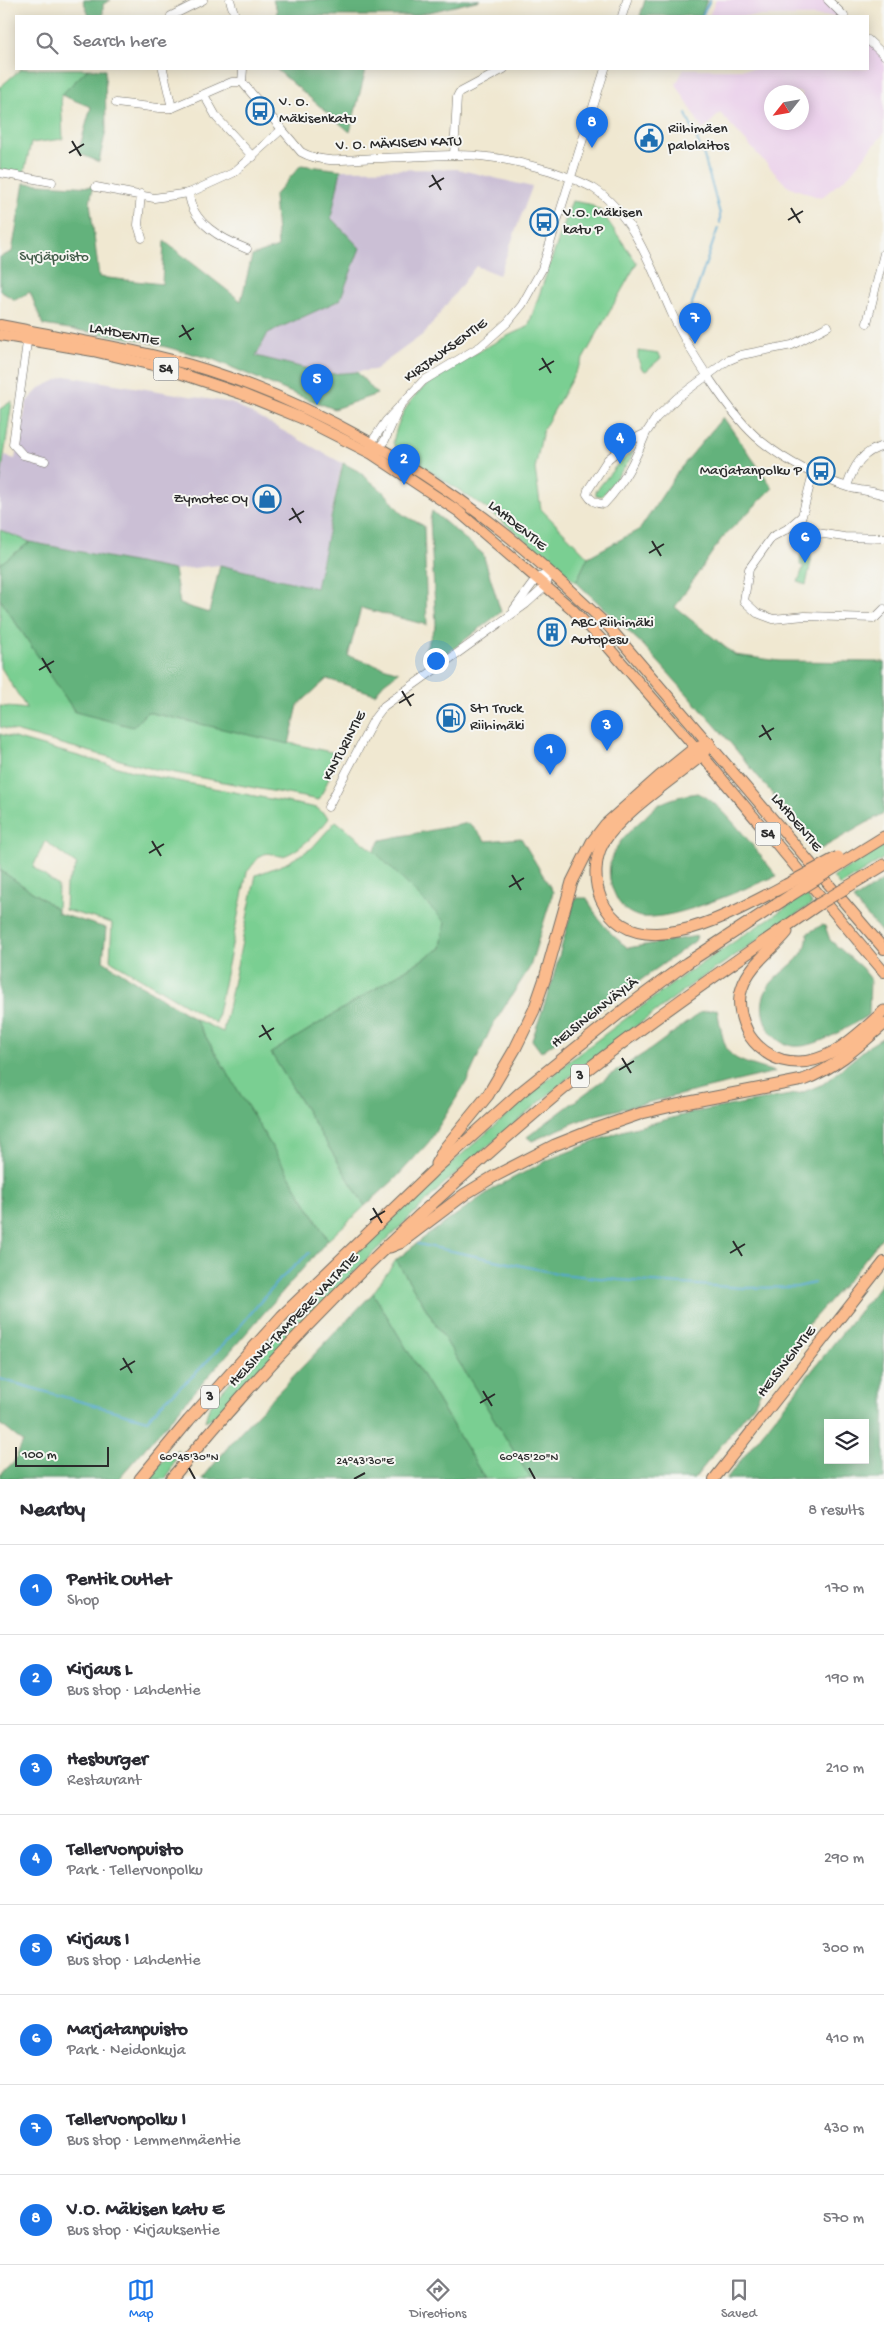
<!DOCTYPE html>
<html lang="en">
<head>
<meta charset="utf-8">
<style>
  :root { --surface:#fff; --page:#f2f2f3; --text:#2b2b33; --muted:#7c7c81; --line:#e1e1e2; --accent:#1a73e8 }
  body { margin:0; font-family:"Gochi Hand",sans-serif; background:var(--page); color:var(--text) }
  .controls { position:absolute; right:15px; bottom:15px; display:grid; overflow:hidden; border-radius:0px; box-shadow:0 2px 12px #0003 }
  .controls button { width:45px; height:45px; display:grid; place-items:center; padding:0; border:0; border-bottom:1px solid var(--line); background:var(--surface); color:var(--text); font:25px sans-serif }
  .compass { position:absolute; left:764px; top:85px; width:45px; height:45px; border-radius:50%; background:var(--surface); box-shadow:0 2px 12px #0003; rotate:239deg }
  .scale { position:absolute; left:15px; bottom:12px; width:94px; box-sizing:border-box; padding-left:5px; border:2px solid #2b2b2b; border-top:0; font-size:14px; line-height:18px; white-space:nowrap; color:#2b2b2b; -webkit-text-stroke:4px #f6f6f2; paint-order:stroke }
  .you { position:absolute; left:435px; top:660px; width:18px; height:18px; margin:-12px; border:4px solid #fff; border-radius:50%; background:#1a73e8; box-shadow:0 0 0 8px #1a73e833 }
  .badge { display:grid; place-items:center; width:32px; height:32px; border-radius:50%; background:var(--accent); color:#fff; font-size:16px; font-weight:700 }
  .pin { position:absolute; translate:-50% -41px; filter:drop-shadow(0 1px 2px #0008) }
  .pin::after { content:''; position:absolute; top:26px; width:18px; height:15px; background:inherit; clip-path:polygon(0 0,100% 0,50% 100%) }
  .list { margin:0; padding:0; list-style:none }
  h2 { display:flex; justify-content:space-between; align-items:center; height:65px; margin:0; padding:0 20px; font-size:21px }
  h2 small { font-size:16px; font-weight:400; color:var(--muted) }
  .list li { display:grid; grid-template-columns:32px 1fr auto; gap:15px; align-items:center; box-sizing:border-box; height:90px; padding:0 20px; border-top:1px solid var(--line) }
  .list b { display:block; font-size:19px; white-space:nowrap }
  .list p { margin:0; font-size:16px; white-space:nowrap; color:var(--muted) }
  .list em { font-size:16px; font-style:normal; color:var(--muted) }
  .icon { flex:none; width:28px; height:28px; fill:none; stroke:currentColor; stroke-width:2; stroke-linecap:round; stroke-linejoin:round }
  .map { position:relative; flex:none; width:884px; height:1479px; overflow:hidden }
  .search { position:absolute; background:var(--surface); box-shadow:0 2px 12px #0003; left:15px; right:15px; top:15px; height:55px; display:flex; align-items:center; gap:12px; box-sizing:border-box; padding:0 18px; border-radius:0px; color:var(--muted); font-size:19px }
  .sheet { height:785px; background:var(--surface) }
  nav { display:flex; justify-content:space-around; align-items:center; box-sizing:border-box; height:70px; border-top:1px solid var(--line); background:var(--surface); font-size:14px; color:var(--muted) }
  nav a { display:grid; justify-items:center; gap:2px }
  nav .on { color:var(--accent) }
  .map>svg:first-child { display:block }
</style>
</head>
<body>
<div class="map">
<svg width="884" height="1479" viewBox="0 0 884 1479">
  <rect width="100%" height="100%" fill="#f6f6f2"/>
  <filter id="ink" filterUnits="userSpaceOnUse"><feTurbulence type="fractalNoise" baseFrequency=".02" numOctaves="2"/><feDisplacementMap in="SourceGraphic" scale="10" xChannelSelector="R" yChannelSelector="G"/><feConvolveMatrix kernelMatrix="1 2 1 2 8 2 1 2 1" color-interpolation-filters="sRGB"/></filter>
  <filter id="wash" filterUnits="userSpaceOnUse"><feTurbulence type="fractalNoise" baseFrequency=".0096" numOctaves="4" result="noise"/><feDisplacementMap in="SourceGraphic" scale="20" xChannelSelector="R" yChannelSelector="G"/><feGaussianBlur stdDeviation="1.12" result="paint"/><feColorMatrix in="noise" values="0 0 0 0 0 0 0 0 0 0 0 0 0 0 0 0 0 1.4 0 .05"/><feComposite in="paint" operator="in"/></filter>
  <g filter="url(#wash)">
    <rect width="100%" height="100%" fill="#f0e8d1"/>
    <g fill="#ebd1eb" fill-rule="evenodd">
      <path d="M 716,0 L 828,0 L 844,16 L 709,16 Z"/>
      <path d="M 868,40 L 884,56 L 884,133 L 850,174 L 821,198 L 787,186 L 720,113 L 703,130 L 676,84 L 684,69 L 868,69 ZM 772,92 L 802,92 L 802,122 L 772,122 Z"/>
    </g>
    <g fill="#cbbfd5">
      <path d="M 457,169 L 532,187 L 499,275 L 476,266 L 425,333 L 374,370 L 329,374 L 256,356 L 268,333 L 340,300 L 330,218 L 341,170 Z"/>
      <path d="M 66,376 L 232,403 L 342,463 L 316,588 L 220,565 L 174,570 L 30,542 L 0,530 L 0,483 L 5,456 L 15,459 L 27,401 L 40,388 Z"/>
    </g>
    <g fill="#7acf92" stroke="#527d5e">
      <path d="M 21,69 L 88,69 L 61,95 L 63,139 L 31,143 L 24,173 L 0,171 L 0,87 Z"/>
      <path d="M 572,201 L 589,204 L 601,211 L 637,263 L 543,430 L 535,469 L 541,509 L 588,557 L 576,582 L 486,508 L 397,449 L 393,443 C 402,396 431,379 469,357 C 489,346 507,335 528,327 Z"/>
      <path d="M 638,351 L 659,354 L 661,358 L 646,371 L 642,369 L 638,359 Z"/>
      <path d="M 12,401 L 0,483 L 0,409 Z"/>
      <path d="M 634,450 L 630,460 L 602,496 L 596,495 L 596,491 L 617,465 Z"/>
      <path d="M 0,530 L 30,542 L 0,564 Z"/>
      <path d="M 807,542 L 810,543 L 811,562 L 806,585 L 798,582 L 803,568 L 803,566 L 800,565 L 801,543 Z"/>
      <path d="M 0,599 L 75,712 L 147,712 L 340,754 L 319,800 L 149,768 L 0,727 L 0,706 L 27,709 L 0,666 Z"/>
      <path d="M 0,734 L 146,775 L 317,808 L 329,818 C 322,829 294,856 281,856 C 275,856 269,851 262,855 C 257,858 251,868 247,872 L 216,1023 L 110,960 L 112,923 L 65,910 L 66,885 L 77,865 L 45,841 L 33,867 L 58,886 L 57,909 L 0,870 Z"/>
      <path d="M 336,821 L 374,851 L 445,922 L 441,948 L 271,1053 L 365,1206 L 328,1240 L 195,1019 L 223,1032 L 256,875 L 285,864 L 312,848 Z"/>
      <path d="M 884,845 L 884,858 L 840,886 L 833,877 Z"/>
      <path d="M 806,894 L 812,904 L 691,985 L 575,1072 L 445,1183 L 370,1256 L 219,1414 L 205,1421 L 209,1407 L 240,1370 L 362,1246 L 438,1175 L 568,1062 L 684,975 Z"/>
      <path d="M 396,1260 L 531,1479 L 485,1479 L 373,1293 Z"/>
      <path d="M 179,1450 L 170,1472 L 165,1479 L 147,1479 L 159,1464 Z"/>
    </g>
    <g fill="#63b27c" stroke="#476e54" fill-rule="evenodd">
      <path d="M 83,0 L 111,0 L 103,4 L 103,16 L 89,16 Z"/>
      <path d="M 273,0 L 480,0 L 413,16 L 276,16 L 277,10 Z"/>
      <path d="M 645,0 L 707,0 L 701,16 L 640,16 Z"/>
      <path d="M 88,69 L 105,69 L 106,130 L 99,162 L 78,153 L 91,107 L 61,95 Z"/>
      <path d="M 276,69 L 366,69 L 350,132 Z"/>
      <path d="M 301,165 L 341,170 L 331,218 L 360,248 L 340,300 L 268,333 L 256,356 L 329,374 L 357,372 L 377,394 L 334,409 L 292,393 L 212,359 L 135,339 L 43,325 L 30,292 L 15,300 L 0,291 L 0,257 L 12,252 L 24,183 L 93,187 L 90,202 L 99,277 L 162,284 L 164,241 L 241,301 L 252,256 L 278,247 L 274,196 Z"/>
      <path d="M 723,417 L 773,488 L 722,538 L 675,607 L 735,655 L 780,661 L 884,662 L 884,813 L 819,850 L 722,733 L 644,646 L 576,582 L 588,557 L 640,529 L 679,470 Z"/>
      <path d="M 343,463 L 358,471 L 386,494 L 402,514 L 424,526 L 427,625 L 361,608 L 348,656 L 399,672 L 384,683 L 375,694 L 327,679 L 298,705 L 289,744 L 147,712 L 133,727 L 75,712 L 0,599 L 0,564 L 30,542 L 174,570 L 180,604 L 209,613 L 220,565 L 316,588 Z"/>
      <path d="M 432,511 L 483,554 L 501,612 L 431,666 L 422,656 L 436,625 L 430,520 Z"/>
      <path d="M 697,793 C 719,798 760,856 777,876 C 741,889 678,920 642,917 C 630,915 621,908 616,897 C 599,863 617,841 643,819 C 648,814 654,807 660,804 C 671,798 685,795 697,793 Z"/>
      <path d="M 469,823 L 486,841 L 521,838 L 553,892 L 530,967 L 491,1028 L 467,1081 L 429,1142 L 394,1180 L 365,1206 L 271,1053 L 441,948 L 445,922 L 374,851 L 381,840 Z"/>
      <path d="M 0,870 L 57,909 L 57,913 L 106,928 L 103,961 L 195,1019 L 328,1240 L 118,1479 L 0,1479 L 0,1474 L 14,1462 L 23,1442 L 0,1424 Z"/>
      <path d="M 884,880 L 884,935 L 853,900 Z"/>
      <path d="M 575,898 L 587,898 C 596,919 610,934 628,948 L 697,936 L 695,941 L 541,1052 L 532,1040 L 551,985 Z"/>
      <path d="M 822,925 L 825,926 L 830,940 L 862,968 L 870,978 L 869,1015 C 840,1030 792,1069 768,1028 C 762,1017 760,1003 766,991 C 775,973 796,966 805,948 C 807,944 807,938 808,933 Z"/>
      <path d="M 717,1009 C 727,1061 724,1056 775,1072 L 588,1117 L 532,1141 L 527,1137 L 610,1075 L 651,1049 L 701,1012 Z"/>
      <path d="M 884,1037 L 884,1235 L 849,1279 L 812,1320 L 764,1384 L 755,1403 L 694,1479 L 531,1479 L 396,1260 L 425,1237 L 494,1188 L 550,1159 L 622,1131 L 695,1112 L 801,1093 L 823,1084 L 869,1046 Z"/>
      <path d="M 884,1280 L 884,1479 L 726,1479 ZM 828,1423 L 865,1423 L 865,1460 L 828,1460 Z"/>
      <path d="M 373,1293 L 485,1479 L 202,1479 L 240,1432 Z"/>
    </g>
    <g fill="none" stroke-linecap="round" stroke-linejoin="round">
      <g stroke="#54a8d0" stroke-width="2">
        <path d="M 702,16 L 710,0"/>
        <path d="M 686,114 L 704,156 L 720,214 L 720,223"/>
        <path d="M 686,321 L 718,228"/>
        <path d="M 418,1244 L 561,1274 L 619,1280 L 745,1288 L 797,1287 L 814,1283"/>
        <path d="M 0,1379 L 147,1420 L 160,1405 L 193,1376 L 235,1332 L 277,1282 L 309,1253"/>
      </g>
    </g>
  </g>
  <g filter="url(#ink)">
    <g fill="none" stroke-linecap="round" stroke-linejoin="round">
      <g stroke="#706d65" stroke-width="9">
        <g id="minor">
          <path d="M 230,0 L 235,16"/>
          <path d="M 828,0 L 844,16"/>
          <path d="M 171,16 L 203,0"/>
          <path d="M 622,16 L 627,0"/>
          <path d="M 868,40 L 884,55"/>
          <path d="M 163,69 L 172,108"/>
          <path d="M 242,82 L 301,152 C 324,165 350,159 375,158 C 412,158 451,152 488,157 C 509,159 530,165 551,171 C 565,176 579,180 593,188 C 634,214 653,272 672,314 C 688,349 731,417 761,441 C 787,462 818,478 851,488 C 862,491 874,491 884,495"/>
          <path d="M 242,82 L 243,69"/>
          <path d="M 204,95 L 217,118 L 253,157"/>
          <path d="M 116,103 L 159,108 L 172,108 L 232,82 L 242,82"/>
          <path d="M 454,155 L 457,97 L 459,93 L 504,69"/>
          <path d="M 0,173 L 52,182"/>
          <path d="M 96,187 L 154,198 L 189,193 L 233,173 L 281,130"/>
          <path d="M 189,193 C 191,223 222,239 247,249"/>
          <path d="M 141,194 L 138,225 L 142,238"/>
          <path d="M 867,323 L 884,253"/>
          <path d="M 28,335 L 13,444 L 23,455 L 45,461"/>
          <path d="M 646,433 C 635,460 624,483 604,504 C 596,504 591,501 587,494 L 588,490 L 608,459 L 630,441 L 646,433 L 656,418 L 677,398 L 727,361 L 741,355 L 792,345 L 828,326"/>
          <path d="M 371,448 L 371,443 L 386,421 L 423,381 L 481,346 L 508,322 L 522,305 L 542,269 L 605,69"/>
          <path d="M 376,451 L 385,440 L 400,406"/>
          <path d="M 813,473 L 802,516 L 787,529 L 772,537 L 749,569 L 744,601 L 757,613 L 773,619 L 805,616 L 875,618 L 884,609"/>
          <path d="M 847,486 C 854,466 862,451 884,446"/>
          <path d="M 804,531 L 844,537 L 884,538"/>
          <path d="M 514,609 L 536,579 L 550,572"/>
          <path d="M 328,807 L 374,719 L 384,706 L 526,604 L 546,586 L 550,572"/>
        </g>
      </g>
      <g stroke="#706d65" stroke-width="12">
        <g id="major">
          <path d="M 0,325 C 69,339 140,349 207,370 C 314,404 421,466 508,536 C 543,564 576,596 609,627 L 884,949"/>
          <path d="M 0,335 L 93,351 L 161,367 L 242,394 L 301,418 L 372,454 L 458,511 L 571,608 L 602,640 L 702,755 L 884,972"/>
          <path d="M 714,1479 L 884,1262"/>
        </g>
      </g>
      <g stroke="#706d65" stroke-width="13">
        <g id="highway">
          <path d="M 709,743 L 702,755 C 673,779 622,812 603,843 C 594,859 594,883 601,899 C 634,973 739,909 786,885"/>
          <path d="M 842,863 L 884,837"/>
          <path d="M 849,886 L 884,865"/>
          <path d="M 787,932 C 772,951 750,963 742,988 C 736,1003 742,1022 749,1035 C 757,1047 769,1056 782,1060 C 824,1071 856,1036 884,1011"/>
          <path d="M 436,1164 L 445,1148 L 488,1095 L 515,1049 L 534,1010 L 545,978 L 572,882 L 592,842 L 606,824 L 659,777 L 696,747 L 709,743"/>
          <path d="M 390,1247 L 400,1243 L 465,1194 L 493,1177 L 555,1145 L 590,1131 L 642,1113 L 685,1103 L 803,1080 C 835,1068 859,1046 884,1024"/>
          <path d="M 140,1479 L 189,1420 L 282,1316 L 432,1172 L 521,1092 L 626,1008 L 687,963 L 791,895"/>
          <path d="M 171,1479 C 268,1361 376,1251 491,1151 C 523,1123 555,1095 588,1069 C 663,1011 741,957 819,904"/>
        </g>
      </g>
      <use href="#minor" stroke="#fff" stroke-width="8"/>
      <use href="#major" stroke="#fbbb8d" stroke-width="10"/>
      <use href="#highway" stroke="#fbbb8d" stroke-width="11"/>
      <g stroke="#706d65" stroke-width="13" stroke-linecap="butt">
        <g id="highway-bridge">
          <path d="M 786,885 L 838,857"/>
          <path d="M 791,895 L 842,863"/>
          <path d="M 819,904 L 849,886"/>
        </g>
      </g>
      <use href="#highway-bridge" stroke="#fbbb8d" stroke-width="11"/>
    </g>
  </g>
  <path fill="none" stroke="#2b2b2b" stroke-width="2" d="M 72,141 L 81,156M 69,153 L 84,144M 432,175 L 441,190M 429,187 L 444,178M 791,208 L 800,223M 788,220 L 803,211M 182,325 L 191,340M 179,337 L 194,328M 542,358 L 551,373M 539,370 L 554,361M 292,508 L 301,523M 289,520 L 304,511M 652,541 L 661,556M 649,553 L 664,544M 42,658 L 51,673M 39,670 L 54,661M 402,691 L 411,706M 399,703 L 414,694M 762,725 L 771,740M 759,737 L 774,728M 152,841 L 161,856M 149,853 L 164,844M 512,875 L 521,890M 509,887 L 524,878M 262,1025 L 271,1040M 259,1037 L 274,1028M 622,1058 L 631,1073M 619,1070 L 634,1061M 373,1208 L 382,1223M 370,1220 L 385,1211M 733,1241 L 742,1256M 730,1253 L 745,1244M 123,1358 L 132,1373M 120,1370 L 135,1361M 483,1391 L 492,1406M 480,1403 L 495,1394M 189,1468 L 195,1479M 529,1468 L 535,1479M 354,1479 L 365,1473"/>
  <defs>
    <g id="bus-ring" transform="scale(1.4375)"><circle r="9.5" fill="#f6f6f2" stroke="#1f6fb2" stroke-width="1.5"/><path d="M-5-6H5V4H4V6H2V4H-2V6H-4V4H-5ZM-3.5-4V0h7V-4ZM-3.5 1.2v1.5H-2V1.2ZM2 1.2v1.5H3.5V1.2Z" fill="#1f6fb2"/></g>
    <g id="civic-ring" transform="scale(1.4375)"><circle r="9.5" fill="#f6f6f2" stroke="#1f6fb2" stroke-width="1.5"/><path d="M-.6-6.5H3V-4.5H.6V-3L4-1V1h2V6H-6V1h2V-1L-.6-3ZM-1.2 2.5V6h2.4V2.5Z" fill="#1f6fb2"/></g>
    <g id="shop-ring" transform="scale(1.4375)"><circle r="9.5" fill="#f6f6f2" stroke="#1f6fb2" stroke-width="1.5"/><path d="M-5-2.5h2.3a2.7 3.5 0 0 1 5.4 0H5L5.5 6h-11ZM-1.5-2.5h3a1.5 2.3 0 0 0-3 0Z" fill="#1f6fb2"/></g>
    <g id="building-ring" transform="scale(1.4375)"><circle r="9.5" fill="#f6f6f2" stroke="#1f6fb2" stroke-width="1.5"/><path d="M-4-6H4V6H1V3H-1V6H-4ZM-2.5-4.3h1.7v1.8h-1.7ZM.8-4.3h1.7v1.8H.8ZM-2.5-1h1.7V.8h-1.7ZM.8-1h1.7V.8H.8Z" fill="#1f6fb2"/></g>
    <g id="fuel-ring" transform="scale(1.4375)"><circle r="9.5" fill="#f6f6f2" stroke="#1f6fb2" stroke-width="1.5"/><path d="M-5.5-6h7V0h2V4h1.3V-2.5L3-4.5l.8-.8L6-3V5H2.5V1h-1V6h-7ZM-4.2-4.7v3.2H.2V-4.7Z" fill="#1f6fb2"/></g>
  </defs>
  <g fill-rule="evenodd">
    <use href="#bus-ring" x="260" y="111"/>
    <use href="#civic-ring" x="649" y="138"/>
    <use href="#bus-ring" x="544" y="222"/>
    <use href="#bus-ring" x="821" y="471"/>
    <use href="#shop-ring" x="267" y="499"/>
    <use href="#building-ring" x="552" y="632"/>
    <use href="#fuel-ring" x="451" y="718"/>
  </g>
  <g text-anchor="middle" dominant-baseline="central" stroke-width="4" stroke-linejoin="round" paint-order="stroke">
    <g fill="#f6f6f2" stroke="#686867" stroke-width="1">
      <rect x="153.5" y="357.5" width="25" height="23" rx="4"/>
      <rect x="755.5" y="822.5" width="25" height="23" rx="4"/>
      <rect x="571" y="1064.5" width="18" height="23" rx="4"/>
      <rect x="201" y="1385.5" width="18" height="23" rx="4"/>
    </g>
    <g font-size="14" font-weight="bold" fill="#2b2b2b">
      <text x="166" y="369">54</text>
      <text x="768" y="834">54</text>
      <text x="580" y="1076">3</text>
      <text x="210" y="1397">3</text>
    </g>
    <g font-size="15" fill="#2b2b2b" stroke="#f6f6f2" text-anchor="start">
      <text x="279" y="102">V. O.<tspan x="279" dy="17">Mäkisenkatu</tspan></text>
      <text x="668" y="129">Riihimäen<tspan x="668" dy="17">palolaitos</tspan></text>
      <text x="563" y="213">V.O. Mäkisen<tspan x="563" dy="17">katu P</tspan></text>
      <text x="802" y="471" text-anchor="end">Marjatanpolku P</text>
      <text x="248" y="499" text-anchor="end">Zymotec Oy</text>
      <text x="571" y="623">ABC Riihimäki<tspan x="571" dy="17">Autopesu</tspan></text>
      <text x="470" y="709">St1 Truck<tspan x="470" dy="17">Riihimäki</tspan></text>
    </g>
    <g font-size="15" fill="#2b2b2b" stroke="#f6f6f2">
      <text transform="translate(399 144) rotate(-2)">V. O. MÄKISEN KATU</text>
      <text transform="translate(124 335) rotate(11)">LAHDENTIE</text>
      <text transform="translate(446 351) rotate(-36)">KIRJAUKSENTIE</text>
      <text transform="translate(517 526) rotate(39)">LAHDENTIE</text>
      <text transform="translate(345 746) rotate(-62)">KINTURINTIE</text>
      <text transform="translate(796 823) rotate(50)">LAHDENTIE</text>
      <text transform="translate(595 1013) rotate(-38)">HELSINGINVÄYLÄ</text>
      <text transform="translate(294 1320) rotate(-46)">HELSINKI-TAMPERE VALTATIE</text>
      <text transform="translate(787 1362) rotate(-52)">HELSINGINTIE</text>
    </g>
    <g font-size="15" fill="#435c4a" stroke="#f6f6f2">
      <text x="54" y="257">Syrjäpuisto</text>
    </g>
  </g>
  <g font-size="12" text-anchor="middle" fill="#2b2b2b" stroke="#f6f6f2" stroke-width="4" stroke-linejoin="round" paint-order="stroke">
    <text x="189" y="1460">60°45'30"N</text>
    <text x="529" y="1460">60°45'20"N</text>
    <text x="365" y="1464">24°43'30"E</text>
  </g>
</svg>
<div class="controls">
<button><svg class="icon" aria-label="layers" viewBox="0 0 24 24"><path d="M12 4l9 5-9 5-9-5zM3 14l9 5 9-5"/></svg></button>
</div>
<svg class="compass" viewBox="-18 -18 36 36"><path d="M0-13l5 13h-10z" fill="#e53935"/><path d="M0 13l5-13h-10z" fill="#7c7c81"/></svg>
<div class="scale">100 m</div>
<div class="you"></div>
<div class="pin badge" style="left:550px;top:775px">1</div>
<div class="pin badge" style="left:404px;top:485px">2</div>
<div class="pin badge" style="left:607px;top:751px">3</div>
<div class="pin badge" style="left:620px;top:464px">4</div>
<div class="pin badge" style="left:317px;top:405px">5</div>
<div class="pin badge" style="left:805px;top:563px">6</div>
<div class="pin badge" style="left:695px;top:344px">7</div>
<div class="pin badge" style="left:592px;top:148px">8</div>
<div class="search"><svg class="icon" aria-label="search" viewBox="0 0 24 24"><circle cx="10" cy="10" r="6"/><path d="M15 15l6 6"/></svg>Search here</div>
</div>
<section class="sheet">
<h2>Nearby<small>8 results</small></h2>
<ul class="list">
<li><span class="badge">1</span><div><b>Pentik Outlet</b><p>Shop</p></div><em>170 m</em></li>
<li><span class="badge">2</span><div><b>Kirjaus L</b><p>Bus stop · Lahdentie</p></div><em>190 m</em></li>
<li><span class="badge">3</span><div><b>Hesburger</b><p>Restaurant</p></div><em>210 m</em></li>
<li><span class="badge">4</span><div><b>Tellervonpuisto</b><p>Park · Tellervonpolku</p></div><em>290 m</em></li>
<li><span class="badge">5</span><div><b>Kirjaus I</b><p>Bus stop · Lahdentie</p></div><em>300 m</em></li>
<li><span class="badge">6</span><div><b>Marjatanpuisto</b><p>Park · Neidonkuja</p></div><em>410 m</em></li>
<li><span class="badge">7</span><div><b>Tellervonpolku I</b><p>Bus stop · Lemmenmäentie</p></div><em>430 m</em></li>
<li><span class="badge">8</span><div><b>V.O. Mäkisen katu E</b><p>Bus stop · Kirjauksentie</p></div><em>570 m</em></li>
</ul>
</section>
<nav>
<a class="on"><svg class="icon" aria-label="map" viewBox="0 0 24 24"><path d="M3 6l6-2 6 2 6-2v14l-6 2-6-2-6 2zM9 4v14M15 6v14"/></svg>Map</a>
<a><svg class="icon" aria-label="directions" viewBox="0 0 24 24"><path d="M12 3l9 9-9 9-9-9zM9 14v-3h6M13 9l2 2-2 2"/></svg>Directions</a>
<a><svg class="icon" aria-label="saved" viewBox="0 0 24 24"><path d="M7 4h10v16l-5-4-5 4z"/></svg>Saved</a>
</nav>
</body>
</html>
